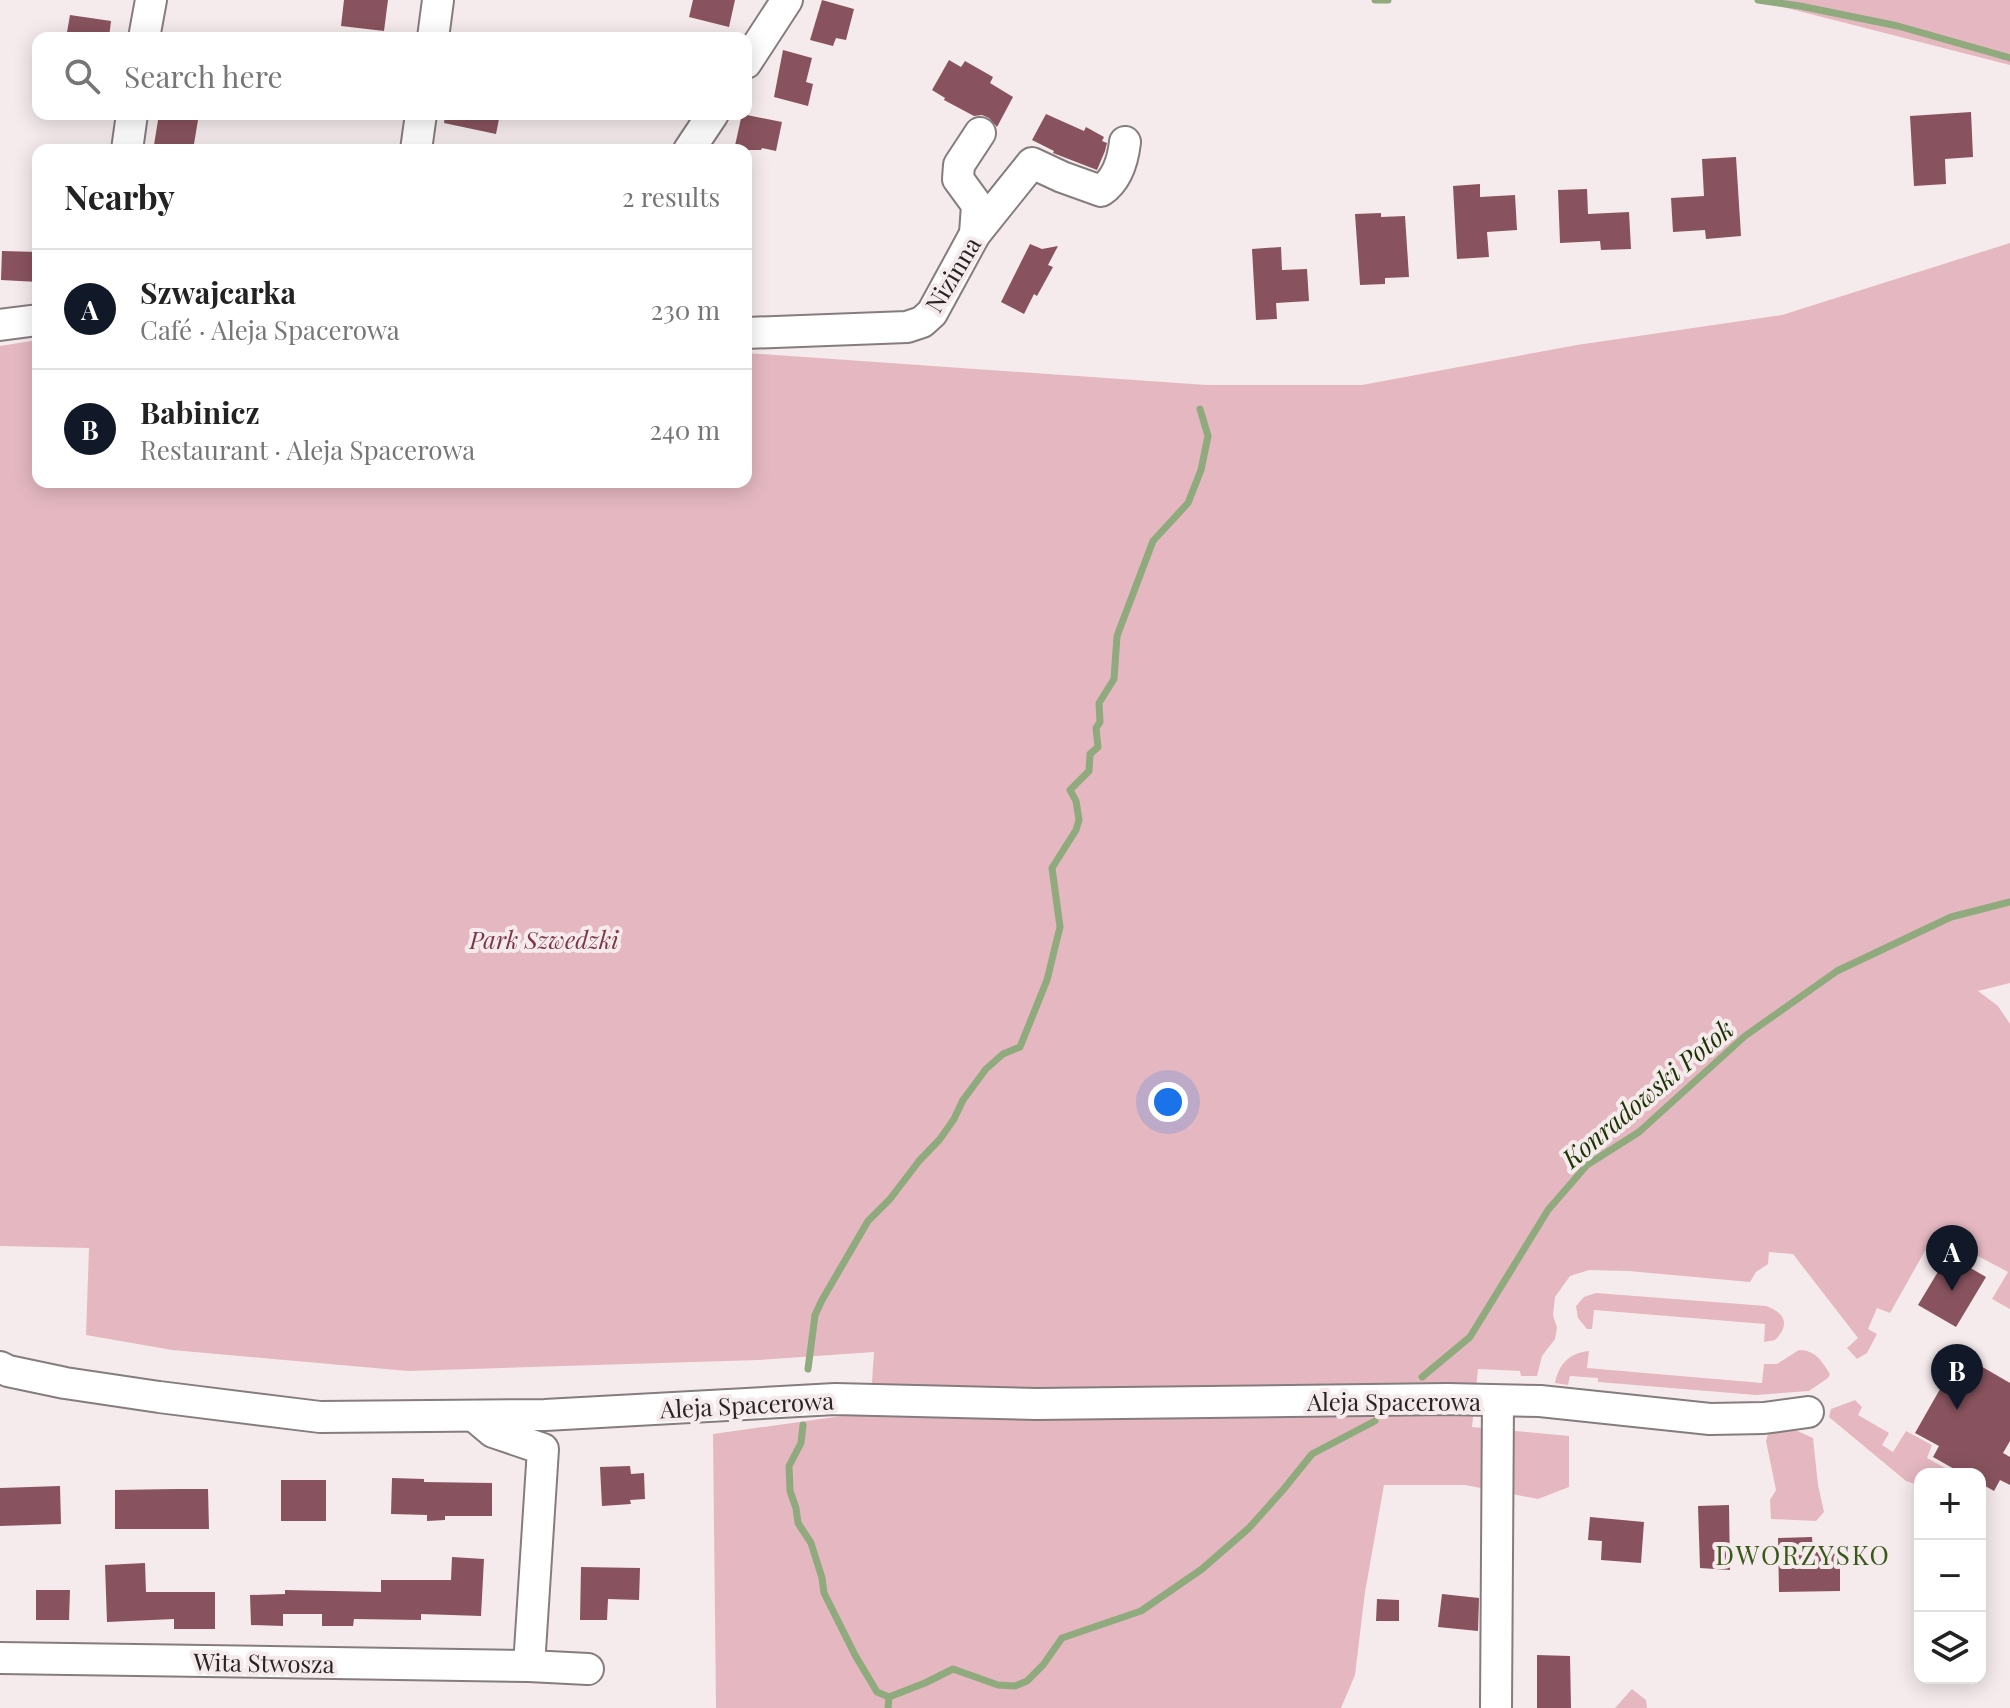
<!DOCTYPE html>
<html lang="en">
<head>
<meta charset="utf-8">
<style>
  :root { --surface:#fff; --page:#f6f6f6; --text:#222; --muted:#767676; --line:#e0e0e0; --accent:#111827 }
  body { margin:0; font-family:"Playfair Display",serif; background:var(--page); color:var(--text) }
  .controls { position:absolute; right:24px; bottom:24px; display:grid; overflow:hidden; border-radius:16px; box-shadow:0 4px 20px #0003 }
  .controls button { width:72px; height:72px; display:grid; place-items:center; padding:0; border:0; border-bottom:2px solid var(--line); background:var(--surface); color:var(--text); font:40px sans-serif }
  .you { position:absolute; left:1168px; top:1102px; width:28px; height:28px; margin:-20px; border:6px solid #fff; border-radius:50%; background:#1a73e8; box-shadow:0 0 0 12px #1a73e833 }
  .badge { display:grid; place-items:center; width:52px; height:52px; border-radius:50%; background:var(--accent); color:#fff; font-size:26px; font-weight:700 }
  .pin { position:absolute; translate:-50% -66px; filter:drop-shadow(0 2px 4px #0008) }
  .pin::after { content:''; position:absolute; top:42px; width:28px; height:24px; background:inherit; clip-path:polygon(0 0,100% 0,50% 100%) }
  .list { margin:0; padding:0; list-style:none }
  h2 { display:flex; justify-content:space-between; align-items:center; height:104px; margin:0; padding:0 32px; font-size:34px }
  h2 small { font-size:26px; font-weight:400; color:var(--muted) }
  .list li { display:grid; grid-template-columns:52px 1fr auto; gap:24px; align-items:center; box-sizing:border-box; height:120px; padding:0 32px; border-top:2px solid var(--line) }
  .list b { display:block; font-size:30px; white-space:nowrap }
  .list p { margin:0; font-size:26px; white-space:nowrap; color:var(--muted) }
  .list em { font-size:26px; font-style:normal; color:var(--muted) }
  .icon { flex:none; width:44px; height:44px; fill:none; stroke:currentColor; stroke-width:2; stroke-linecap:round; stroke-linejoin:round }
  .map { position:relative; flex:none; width:2010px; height:1708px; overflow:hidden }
  .search { position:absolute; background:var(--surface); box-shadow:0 4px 20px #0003; left:32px; top:32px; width:720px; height:88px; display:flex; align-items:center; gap:20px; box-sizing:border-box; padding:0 28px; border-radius:16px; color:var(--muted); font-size:30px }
  .panel { position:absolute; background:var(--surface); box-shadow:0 4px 20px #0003; left:32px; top:144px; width:720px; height:344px; border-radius:16px }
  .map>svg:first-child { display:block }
</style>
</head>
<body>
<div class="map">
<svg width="2010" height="1708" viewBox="0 0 2010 1708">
  <rect width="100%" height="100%" fill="#f5ebec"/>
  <g fill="#e5b8c1">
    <path d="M 1758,0 L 2010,0 L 2010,65 L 1759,1 Z"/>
    <path d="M 2010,243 L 2010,983 L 1978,991 L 1998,1006 L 2010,1024 L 2010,1309 L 1992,1299 L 2008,1272 L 1935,1233 L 1890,1313 L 1877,1308 L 1868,1329 L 1877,1334 L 1867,1353 L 1857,1359 L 1847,1348 L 1858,1338 L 1793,1254 L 1769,1252 L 1768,1264 L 1756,1272 L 1750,1282 L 1628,1271 L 1589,1270 L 1570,1276 L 1555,1297 L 1553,1315 L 1557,1328 L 1555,1339 L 1542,1356 L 1537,1376 L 1521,1376 L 1520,1371 L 1478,1369 L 1472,1427 L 1569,1436 L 1569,1487 L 1538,1499 L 1465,1485 L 1384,1485 L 1365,1592 L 1355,1675 L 1341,1708 L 716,1708 L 713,1434 L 870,1412 L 874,1352 L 759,1360 L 408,1371 L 172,1350 L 86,1335 L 89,1248 L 0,1246 L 0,346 L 38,340 L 38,482 L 746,482 L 746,353 L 1207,385 L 1362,385 L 1577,345 L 1782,315 Z"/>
    <path d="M 1596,1293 L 1766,1306 C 1786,1313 1790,1325 1775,1340 L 1764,1342 L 1765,1324 L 1594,1310 L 1592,1329 L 1587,1329 L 1578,1318 L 1576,1306 L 1584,1297 Z"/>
    <path d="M 1799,1350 C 1815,1350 1822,1361 1830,1374 L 1828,1378 L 1809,1391 L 1756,1395 L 1598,1382 L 1598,1378 L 1570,1376 L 1568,1385 L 1555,1383 C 1559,1364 1569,1353 1589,1351 L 1587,1368 L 1762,1383 L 1764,1364 L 1777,1364 Z"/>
    <path d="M 1855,1400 L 1862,1407 L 1858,1415 L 1889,1433 L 1882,1445 L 1893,1452 L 1906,1431 L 1932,1445 L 1927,1458 L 1956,1474 L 1920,1474 L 1920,1486 L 1906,1481 L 1829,1417 L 1831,1409 Z"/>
    <path d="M 1793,1429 L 1813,1438 L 1818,1485 L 1824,1512 L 1816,1521 L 1771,1519 L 1770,1500 L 1776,1490 L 1766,1441 L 1769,1430 Z"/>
    <path d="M 1632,1689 L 1646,1700 L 1647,1708 L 1615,1708 Z"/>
  </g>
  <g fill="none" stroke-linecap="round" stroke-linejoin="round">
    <g stroke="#8faa7c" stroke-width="7">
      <path d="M 1375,0 L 1388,0"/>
      <path d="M 1758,0 L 1800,6 L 1898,26 L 2010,58"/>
      <path d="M 808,1369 L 815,1315 L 822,1300 L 868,1221 L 890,1199 L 919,1161 L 940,1139 L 954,1119 L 963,1100 L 986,1069 L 1003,1054 L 1020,1047 L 1047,980 L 1060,927 L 1052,868 L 1076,830 L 1079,820 L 1076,801 L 1070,790 L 1089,771 L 1090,754 L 1098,747 L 1096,728 L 1100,722 L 1099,703 L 1114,679 L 1117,636 L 1153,541 L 1188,503 L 1201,470 L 1208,436 L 1200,409"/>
      <path d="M 1422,1377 L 1470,1337 L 1548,1210 L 1587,1165 L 1639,1132 L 1745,1036 L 1837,971 L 1951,917 L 2010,902"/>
      <path d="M 803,1425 L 801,1443 L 789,1466 L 790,1491 L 796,1508 L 798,1523 L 811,1543 L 822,1578 L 824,1593 L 855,1655 L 877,1692 L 889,1697"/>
      <path d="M 888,1708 L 889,1697 L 925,1683 L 953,1669 L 998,1685 L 1015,1686 L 1027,1681 L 1043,1665 L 1062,1638 L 1141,1611 L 1202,1569 L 1249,1528 L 1283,1490 L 1312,1454 L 1375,1421"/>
    </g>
  </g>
  <g fill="#88535e">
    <path d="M 344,0 L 388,0 L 384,31 L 341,26 Z"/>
    <path d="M 693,0 L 735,0 L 729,27 L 689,17 Z"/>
    <path d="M 822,0 L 854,9 L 846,40 L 836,38 L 833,46 L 810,40 Z"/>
    <path d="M 70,15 L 111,21 L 109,38 L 66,38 Z"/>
    <path d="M 783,50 L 812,58 L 806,82 L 813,84 L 808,106 L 774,97 Z"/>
    <path d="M 949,60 L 961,67 L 965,61 L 993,77 L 990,83 L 1013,97 L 997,127 L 989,118 L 982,115 L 974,116 L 944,100 L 945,98 L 932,90 Z"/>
    <path d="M 1971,112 L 1973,157 L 1945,159 L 1946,184 L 1914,186 L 1910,116 Z"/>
    <path d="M 159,114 L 199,114 L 193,150 L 154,145 Z"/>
    <path d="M 445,114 L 500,114 L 496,134 L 444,123 Z"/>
    <path d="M 742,114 L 782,122 L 776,151 L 762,148 L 761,150 L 734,150 Z"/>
    <path d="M 1046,114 L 1084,131 L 1086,127 L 1104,137 L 1102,141 L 1107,143 L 1105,151 L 1097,170 L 1053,153 L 1054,151 L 1032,140 Z"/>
    <path d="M 1736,157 L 1741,236 L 1706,239 L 1705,230 L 1673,232 L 1671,198 L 1704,196 L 1702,159 Z"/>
    <path d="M 1480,184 L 1480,197 L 1515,195 L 1517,230 L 1487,232 L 1489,257 L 1457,259 L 1453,186 Z"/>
    <path d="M 1587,189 L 1588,214 L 1629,212 L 1631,249 L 1601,250 L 1600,241 L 1560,243 L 1558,190 Z"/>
    <path d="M 1381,213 L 1381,217 L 1405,216 L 1409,277 L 1385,278 L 1385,284 L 1360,285 L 1355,214 Z"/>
    <path d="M 1030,244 L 1042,249 L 1058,246 L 1048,265 L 1053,267 L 1037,296 L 1034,294 L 1024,314 L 1001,302 Z"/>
    <path d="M 1281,247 L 1282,270 L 1307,269 L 1309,301 L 1276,303 L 1277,319 L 1256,320 L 1252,249 Z"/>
    <path d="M 2,251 L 38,252 L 38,282 L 1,280 Z"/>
    <path d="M 1948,1255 L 1986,1277 L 1956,1327 L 1918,1305 Z"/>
    <path d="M 1960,1354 L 2010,1383 L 2010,1441 L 2003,1453 L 2010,1457 L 2010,1485 L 2000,1480 L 1994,1491 L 1980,1483 L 1980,1474 L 1963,1474 L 1933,1457 L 1939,1446 L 1915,1433 Z"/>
    <path d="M 630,1466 L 631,1474 L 644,1473 L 645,1499 L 630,1500 L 631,1504 L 602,1506 L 600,1467 Z"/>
    <path d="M 392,1478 L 424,1479 L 424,1482 L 492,1483 L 492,1516 L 445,1516 L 445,1520 L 427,1521 L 427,1515 L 391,1514 Z"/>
    <rect x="281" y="1480" width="45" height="41"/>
    <path d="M 60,1486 L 61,1524 L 0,1526 L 0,1488 Z"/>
    <path d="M 177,1489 L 208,1489 L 209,1529 L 115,1529 L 115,1490 Z"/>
    <path d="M 1729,1505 L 1730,1570 L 1700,1568 L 1698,1506 Z"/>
    <path d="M 1590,1517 L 1644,1522 L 1641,1563 L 1601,1560 L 1602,1541 L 1588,1540 Z"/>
    <path d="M 1812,1537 L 1813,1552 L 1840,1552 L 1840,1591 L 1779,1592 L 1778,1538 Z"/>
    <path d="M 452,1557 L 484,1559 L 481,1616 L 421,1614 L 421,1620 L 354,1619 L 353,1626 L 322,1626 L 322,1614 L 283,1614 L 283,1626 L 251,1625 L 250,1595 L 285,1594 L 285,1590 L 381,1592 L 381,1580 L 451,1580 Z"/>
    <path d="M 145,1563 L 146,1592 L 215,1592 L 215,1629 L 174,1629 L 174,1619 L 107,1622 L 105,1565 Z"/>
    <path d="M 581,1567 L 640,1568 L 639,1600 L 608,1599 L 607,1620 L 580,1620 Z"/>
    <path d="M 36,1590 L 70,1590 L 69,1620 L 36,1620 Z"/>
    <path d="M 1442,1594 L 1479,1598 L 1478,1631 L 1438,1627 Z"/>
    <path d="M 1377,1599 L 1399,1600 L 1399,1621 L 1376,1621 Z"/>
    <path d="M 1537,1655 L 1570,1656 L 1571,1708 L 1537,1708 Z"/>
  </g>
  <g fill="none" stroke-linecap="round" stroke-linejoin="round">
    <g stroke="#857c7e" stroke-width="34">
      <g id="minor">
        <path d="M 144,38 L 151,0"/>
        <path d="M 433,38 L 438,0"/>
        <path d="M 746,63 L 787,0"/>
        <path d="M 127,150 L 132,114"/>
        <path d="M 416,150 L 421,114"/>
        <path d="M 689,150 L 713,114"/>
        <path d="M 975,234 L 977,205 L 958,179 L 959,165 L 980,133"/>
        <path d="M 0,325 L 38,320"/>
        <path d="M 746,333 L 907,327 L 922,322 L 932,313 L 975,234 L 1032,163 L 1062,177 L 1101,191 C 1117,180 1123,160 1125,142"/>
        <path d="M 0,1367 L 8,1371 L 65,1383 L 159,1397 L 320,1417 L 545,1415 L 835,1399 L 1036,1404 L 1447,1399 L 1540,1401 L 1710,1419 L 1764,1418 L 1808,1412"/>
        <path d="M 474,1416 L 493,1432 L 543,1449 L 529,1666"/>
        <path d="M 0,1658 L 529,1666 L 588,1669"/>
        <path d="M 1496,1708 L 1498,1401"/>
      </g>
    </g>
    <use href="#minor" stroke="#fff" stroke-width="30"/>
  </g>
  <g text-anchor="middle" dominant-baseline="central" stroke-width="8" stroke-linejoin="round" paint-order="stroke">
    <g font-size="24" fill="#282425" stroke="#f5ebec">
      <text transform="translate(952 274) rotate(-59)">Nizinna</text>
      <text x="1394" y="1401">Aleja Spacerowa</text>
      <text transform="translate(747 1404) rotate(-3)">Aleja Spacerowa</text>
      <text transform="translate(264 1662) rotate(1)">Wita Stwosza</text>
    </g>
    <g font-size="24" font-style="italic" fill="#7e3548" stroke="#f5ebec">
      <text x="544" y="939">Park Szwedzki</text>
    </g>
    <g font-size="26" font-style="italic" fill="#1b3400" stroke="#f5ebec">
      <text transform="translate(1647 1093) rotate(-40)">Konradowski Potok</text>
    </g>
    <g font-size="26" letter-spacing="2" fill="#385a19" stroke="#f5ebec">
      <text x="1803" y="1554">DWORZYSKO</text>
    </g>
  </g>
</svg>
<div class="controls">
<button>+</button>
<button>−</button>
<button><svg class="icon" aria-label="layers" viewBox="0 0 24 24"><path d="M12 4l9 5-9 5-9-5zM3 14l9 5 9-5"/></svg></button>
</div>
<div class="you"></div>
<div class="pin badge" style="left:1952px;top:1291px">A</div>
<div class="pin badge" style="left:1957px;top:1410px">B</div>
<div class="search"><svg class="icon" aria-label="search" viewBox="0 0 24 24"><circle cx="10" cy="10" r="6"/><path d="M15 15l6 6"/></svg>Search here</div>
<section class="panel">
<h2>Nearby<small>2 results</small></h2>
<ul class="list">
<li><span class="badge">A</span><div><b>Szwajcarka</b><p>Café · Aleja Spacerowa</p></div><em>230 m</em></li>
<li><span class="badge">B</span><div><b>Babinicz</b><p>Restaurant · Aleja Spacerowa</p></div><em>240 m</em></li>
</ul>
</section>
</div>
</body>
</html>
